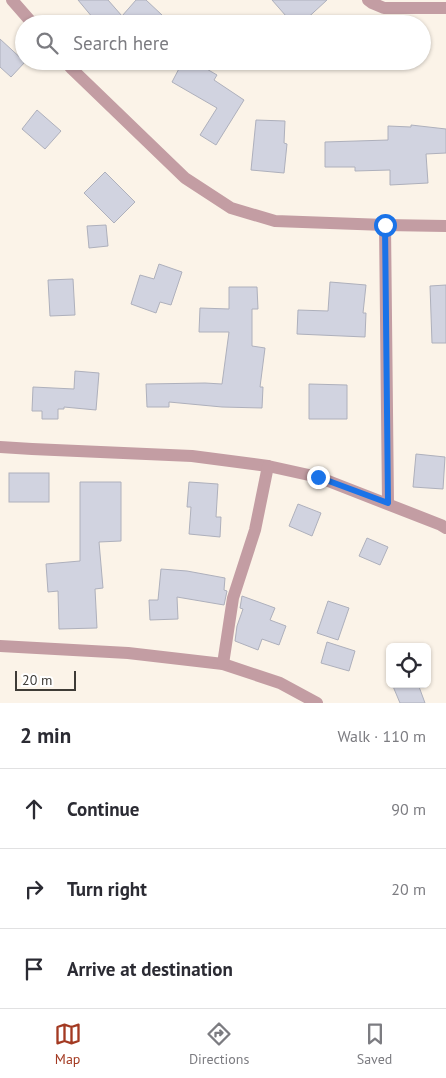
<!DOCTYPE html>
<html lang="en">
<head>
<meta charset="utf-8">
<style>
  :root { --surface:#fff; --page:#f7f7f7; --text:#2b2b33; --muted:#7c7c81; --line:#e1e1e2; --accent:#a33a22 }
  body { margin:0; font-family:"PT Sans",sans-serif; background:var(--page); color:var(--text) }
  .controls { position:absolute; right:15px; bottom:15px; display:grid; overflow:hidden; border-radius:8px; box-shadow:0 1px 4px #0004 }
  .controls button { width:45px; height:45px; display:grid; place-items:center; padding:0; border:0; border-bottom:1px solid var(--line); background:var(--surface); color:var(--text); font:25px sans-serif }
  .scale { position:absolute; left:15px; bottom:12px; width:61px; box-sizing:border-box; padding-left:5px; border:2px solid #3e3b36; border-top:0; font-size:14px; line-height:18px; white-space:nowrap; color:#3e3b36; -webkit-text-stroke:4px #fff; paint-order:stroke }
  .stop { position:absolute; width:15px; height:15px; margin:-11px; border:4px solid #1a73e8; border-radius:50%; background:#fff }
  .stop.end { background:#1a73e8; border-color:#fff; box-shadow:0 1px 5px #0008 }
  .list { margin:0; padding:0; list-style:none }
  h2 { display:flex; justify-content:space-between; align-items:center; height:65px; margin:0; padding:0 20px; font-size:21px }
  h2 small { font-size:16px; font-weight:400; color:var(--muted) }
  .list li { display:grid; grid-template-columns:32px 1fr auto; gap:15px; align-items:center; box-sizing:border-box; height:80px; padding:0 20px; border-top:1px solid var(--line) }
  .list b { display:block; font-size:19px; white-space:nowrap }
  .list em { font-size:16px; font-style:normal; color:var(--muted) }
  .icon { flex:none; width:28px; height:28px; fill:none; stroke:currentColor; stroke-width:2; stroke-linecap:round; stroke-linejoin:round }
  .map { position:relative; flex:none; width:446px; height:703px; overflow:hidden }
  .search { position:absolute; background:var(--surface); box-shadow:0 1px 4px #0004; left:15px; right:15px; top:15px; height:55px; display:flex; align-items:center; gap:12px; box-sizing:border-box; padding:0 18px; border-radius:28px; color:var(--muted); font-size:19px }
  .sheet { height:305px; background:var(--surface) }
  nav { display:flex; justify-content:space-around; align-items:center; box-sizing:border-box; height:70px; border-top:1px solid var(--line); background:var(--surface); font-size:14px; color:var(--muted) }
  nav a { display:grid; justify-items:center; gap:2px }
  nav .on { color:var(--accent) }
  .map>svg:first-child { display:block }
</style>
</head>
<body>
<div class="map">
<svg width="446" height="703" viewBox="0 0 446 703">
  <rect width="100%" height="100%" fill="#fbf3e8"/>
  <g fill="#d1d3e0" stroke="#aeb0bc">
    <path d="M 78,0 L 108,0 L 122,16 L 136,0 L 146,0 L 162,15 L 154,24 L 98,24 Z"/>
    <path d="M 272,0 L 327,0 L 301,24 L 293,24 Z"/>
    <path d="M 0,39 L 25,62 L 11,77 L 0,67 Z"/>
    <path d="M 183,61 L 193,61 L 217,75 L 214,80 L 244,100 L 216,145 L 200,135 L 217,108 L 172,82 Z"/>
    <path d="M 37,110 L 61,131 L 45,149 L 22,129 Z"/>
    <path d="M 256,120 L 285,121 L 284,143 L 287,144 L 284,173 L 251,170 Z"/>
    <path d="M 411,125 L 446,129 L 446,153 L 426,154 L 428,183 L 390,185 L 390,170 L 355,171 L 355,167 L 325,167 L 325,142 L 388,140 L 388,126 L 411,127 Z"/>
    <path d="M 105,172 L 135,202 L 114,223 L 84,193 Z"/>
    <path d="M 106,225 L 108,246 L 89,248 L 87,226 Z"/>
    <path d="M 159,264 L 182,272 L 171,305 L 160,302 L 156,313 L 131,304 L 140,275 L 154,279 Z"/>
    <path d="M 73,279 L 75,315 L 50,316 L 48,280 Z"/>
    <path d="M 330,282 L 366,285 L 363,313 L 366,313 L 365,337 L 297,334 L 298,310 L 328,311 Z"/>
    <path d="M 446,285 L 446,343 L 432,343 L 430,286 Z"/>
    <path d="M 229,287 L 257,287 L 258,309 L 252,309 L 252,346 L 265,348 L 260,387 L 263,387 L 262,408 L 222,407 L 169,402 L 169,407 L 147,407 L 146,384 L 205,383 L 222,384 L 229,332 L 199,332 L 200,308 L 229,309 Z"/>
    <path d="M 75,371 L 99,373 L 96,410 L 64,407 L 64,409 L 58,409 L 58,419 L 42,419 L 42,411 L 32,411 L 33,387 L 74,389 Z"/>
    <path d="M 309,384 L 347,385 L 347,419 L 309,419 Z"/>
    <path d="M 416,454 L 445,457 L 443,489 L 413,487 Z"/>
    <rect x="9" y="473" width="40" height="29"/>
    <path d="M 80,482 L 121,482 L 121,541 L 99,542 L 103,588 L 95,589 L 97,628 L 59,629 L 58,591 L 48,592 L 46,564 L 80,561 Z"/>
    <path d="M 189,482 L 218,484 L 216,517 L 221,517 L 220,537 L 189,534 L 191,507 L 187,507 Z"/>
    <path d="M 298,504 L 321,513 L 312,536 L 289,526 Z"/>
    <path d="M 367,538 L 388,547 L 380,565 L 359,556 Z"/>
    <path d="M 161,569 L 187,571 L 225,578 L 224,590 L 227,591 L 224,605 L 177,597 L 178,619 L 150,620 L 149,600 L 158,600 Z"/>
    <path d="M 242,596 L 275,608 L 270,620 L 286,626 L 279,645 L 262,639 L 258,650 L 235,641 L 237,626 L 243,609 L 240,608 Z"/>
    <path d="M 328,601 L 349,608 L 338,640 L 317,633 Z"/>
    <path d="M 327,642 L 355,651 L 349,671 L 321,663 Z"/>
    <path d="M 392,684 L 418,684 L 425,703 L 400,703 Z"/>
  </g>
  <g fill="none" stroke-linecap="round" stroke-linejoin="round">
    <g stroke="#c39da3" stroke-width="12">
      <path d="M 12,0 L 33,24"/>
      <path d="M 368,0 L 372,3 L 384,8 L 446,8"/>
      <path d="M 65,61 L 72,69 L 185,178 L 231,208 L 275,221 L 385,225 L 446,226"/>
      <path d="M 385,225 L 388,503"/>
      <path d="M 0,447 L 32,449 L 192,456 L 268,466 L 318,477 L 441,525 L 446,528"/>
      <path d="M 0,646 L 128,653 L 223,664 L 280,683 L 317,703"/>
      <path d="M 223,664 L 233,598 L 255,530 L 268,466"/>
    </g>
  </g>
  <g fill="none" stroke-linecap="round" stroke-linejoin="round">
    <path stroke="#1a73e8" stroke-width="6" d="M 318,477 L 388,503 L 385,225"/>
  </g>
</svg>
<div class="controls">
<button><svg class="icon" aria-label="locate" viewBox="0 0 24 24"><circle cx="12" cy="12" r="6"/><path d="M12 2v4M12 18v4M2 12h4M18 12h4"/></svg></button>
</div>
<div class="scale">20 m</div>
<div class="stop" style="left:385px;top:225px"></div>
<div class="stop end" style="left:318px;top:477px"></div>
<div class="search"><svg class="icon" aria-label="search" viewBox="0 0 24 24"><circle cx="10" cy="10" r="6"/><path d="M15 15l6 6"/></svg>Search here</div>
</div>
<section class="sheet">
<h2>2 min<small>Walk · 110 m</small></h2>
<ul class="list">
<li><svg class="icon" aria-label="ahead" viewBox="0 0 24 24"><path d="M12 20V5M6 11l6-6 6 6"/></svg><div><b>Continue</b></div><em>90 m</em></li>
<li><svg class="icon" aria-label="right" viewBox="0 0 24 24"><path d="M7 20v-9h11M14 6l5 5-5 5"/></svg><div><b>Turn right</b></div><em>20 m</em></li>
<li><svg class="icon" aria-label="arrive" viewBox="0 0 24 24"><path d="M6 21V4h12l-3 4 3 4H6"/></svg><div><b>Arrive at destination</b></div></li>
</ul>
</section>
<nav>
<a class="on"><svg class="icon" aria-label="map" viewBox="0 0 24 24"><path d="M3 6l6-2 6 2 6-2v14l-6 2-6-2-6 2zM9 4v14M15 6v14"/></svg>Map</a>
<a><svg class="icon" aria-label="directions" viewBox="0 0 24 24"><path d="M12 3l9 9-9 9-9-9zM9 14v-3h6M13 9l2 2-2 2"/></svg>Directions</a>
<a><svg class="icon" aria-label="saved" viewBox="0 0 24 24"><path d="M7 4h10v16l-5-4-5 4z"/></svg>Saved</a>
</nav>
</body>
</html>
